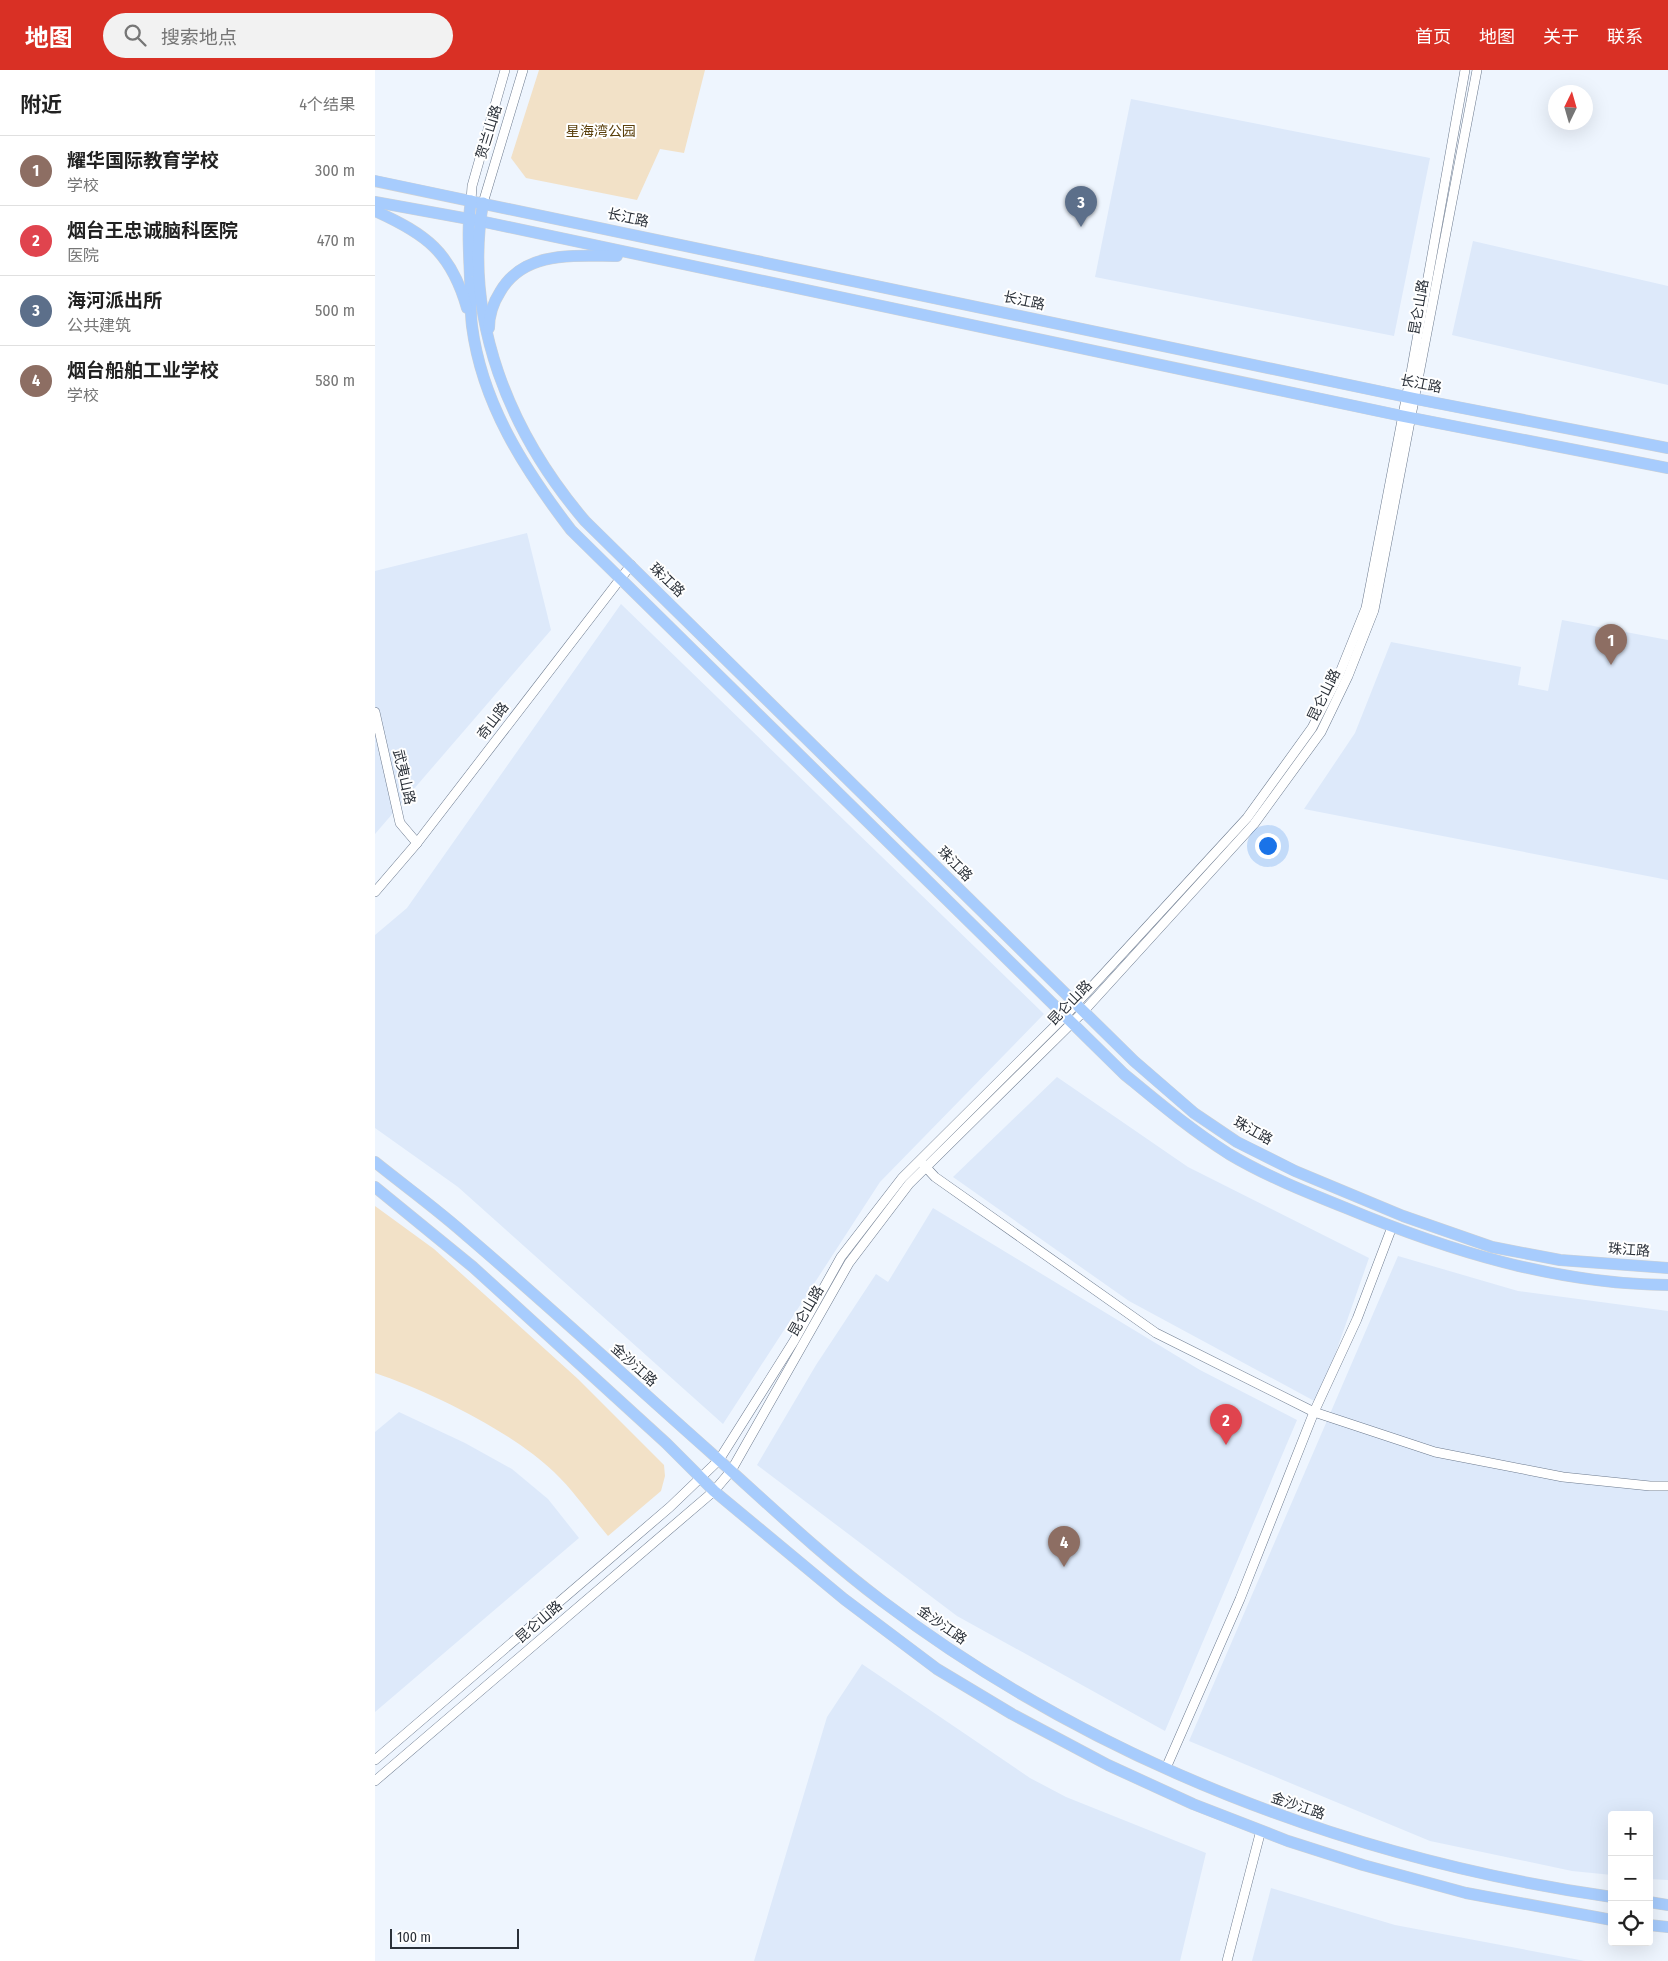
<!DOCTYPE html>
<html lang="zh">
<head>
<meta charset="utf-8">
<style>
  :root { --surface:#fff; --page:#f2f2f2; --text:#222; --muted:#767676; --line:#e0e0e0; --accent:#d93025 }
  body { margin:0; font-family:"Fira Sans Condensed","Noto Sans SC",sans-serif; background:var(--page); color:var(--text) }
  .controls { position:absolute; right:15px; bottom:15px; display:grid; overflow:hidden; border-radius:5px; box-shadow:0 5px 20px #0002 }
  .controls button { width:45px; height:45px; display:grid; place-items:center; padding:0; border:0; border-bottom:1px solid var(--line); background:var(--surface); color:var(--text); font:25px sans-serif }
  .compass { position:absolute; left:1173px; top:15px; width:45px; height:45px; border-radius:50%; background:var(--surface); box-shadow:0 5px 20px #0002; rotate:5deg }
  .scale { position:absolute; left:15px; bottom:12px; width:129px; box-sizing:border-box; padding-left:5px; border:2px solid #2b3139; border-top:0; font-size:14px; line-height:18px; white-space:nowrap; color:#2b3139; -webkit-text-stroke:4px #fff; paint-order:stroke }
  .you { position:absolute; left:892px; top:775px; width:18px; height:18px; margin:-12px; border:4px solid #fff; border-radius:50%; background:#1a73e8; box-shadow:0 0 0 8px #1a73e833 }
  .badge { display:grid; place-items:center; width:32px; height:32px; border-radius:50%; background:var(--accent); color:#fff; font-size:16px; font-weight:700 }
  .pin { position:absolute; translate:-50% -41px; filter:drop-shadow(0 1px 2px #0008) }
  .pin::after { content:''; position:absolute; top:26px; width:18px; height:15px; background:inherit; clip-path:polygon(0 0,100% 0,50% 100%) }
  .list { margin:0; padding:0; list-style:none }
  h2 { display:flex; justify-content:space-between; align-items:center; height:65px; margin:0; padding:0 20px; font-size:21px }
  h2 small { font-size:16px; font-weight:400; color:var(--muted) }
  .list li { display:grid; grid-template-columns:32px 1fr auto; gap:15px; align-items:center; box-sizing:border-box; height:70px; padding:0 20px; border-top:1px solid var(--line) }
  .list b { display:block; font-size:19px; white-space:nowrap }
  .list p { margin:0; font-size:16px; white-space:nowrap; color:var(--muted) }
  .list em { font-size:16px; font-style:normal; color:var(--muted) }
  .icon { flex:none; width:28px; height:28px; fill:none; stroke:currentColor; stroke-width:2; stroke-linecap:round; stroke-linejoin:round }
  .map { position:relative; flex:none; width:1293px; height:1891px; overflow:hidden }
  header { display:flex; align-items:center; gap:30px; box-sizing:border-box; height:70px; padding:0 25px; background:var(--accent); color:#fff }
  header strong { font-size:24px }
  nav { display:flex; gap:28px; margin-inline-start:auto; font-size:18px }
  .search { width:350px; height:45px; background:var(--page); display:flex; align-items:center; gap:12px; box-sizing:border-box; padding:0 18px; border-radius:28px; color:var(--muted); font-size:19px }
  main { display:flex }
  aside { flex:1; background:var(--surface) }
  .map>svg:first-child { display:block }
</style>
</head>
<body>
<header>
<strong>地图</strong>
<div class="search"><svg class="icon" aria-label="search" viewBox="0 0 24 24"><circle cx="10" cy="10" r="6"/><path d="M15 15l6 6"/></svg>搜索地点</div>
<nav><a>首页</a><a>地图</a><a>关于</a><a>联系</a></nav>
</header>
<main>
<aside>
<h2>附近<small>4个结果</small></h2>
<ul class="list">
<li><span class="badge" style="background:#8d6e63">1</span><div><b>耀华国际教育学校</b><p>学校</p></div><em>300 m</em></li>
<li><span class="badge" style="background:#e0444e">2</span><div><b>烟台王忠诚脑科医院</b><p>医院</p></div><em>470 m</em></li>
<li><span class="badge" style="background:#5c6f8a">3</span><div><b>海河派出所</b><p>公共建筑</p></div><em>500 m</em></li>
<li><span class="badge" style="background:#8d6e63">4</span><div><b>烟台船舶工业学校</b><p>学校</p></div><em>580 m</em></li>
</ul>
</aside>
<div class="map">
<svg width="1293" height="1891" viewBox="0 0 1293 1891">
  <rect width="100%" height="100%" fill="#eef5fe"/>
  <g fill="#dde9fa">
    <path d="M 756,29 L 1055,88 L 1019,266 L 720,207 Z"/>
    <path d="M 1098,171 L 1293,216 L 1293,315 L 1077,265 Z"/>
    <path d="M 152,463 L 176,560 L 0,764 L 0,501 Z"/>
    <path d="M 246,534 L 669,944 L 505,1112 L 348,1354 L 83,1117 L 0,1058 L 0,865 L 32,838 Z"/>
    <path d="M 1187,550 L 1293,570 L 1293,810 L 929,739 L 980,663 L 1016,572 L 1146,597 L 1143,615 L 1173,621 Z"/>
    <path d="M 682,1007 L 813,1097 L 994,1188 L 943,1333 L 754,1231 L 578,1107 Z"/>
    <path d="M 558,1138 L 825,1300 L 922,1350 L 790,1661 L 582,1546 L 382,1395 L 441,1295 L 501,1204 L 513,1212 Z"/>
    <path d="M 1023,1186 L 1143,1221 L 1293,1241 L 1293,1810 L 1274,1809 L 1274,1745 L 1237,1745 L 1237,1805 L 1197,1801 L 1055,1771 L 814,1671 Z"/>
    <path d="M 24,1342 L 90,1373 L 137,1399 L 173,1429 L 204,1468 L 0,1642 L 0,1362 Z"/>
    <path d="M 487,1594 L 655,1708 L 691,1727 L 831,1783 L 805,1891 L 379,1891 L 452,1647 Z"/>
    <path d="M 896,1818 L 1020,1855 L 1210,1891 L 877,1891 Z"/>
  </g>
  <g fill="#f2e1c7">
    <path d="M 164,0 L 330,0 L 309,83 L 285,79 L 262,130 L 151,108 L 136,88 Z"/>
    <path d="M 0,1136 L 59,1179 L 203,1309 L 289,1395 L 290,1406 L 286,1421 L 233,1466 C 215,1445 199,1421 179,1402 C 136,1361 56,1322 0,1303 Z"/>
  </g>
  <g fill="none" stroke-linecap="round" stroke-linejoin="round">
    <g stroke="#6c7a8e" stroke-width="10">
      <g id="minor">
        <path d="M 96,131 L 97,116 L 130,0"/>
        <path d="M 108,133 L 148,0"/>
        <path d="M 0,642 L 25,753 L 42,773"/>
        <path d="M 0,822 L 42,773 L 256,495"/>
        <path d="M 547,1093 L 560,1107 L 781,1263 L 939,1342 L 1060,1382 L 1188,1407 L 1275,1416 L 1293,1416"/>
        <path d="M 0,1690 L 295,1437 L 344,1390 L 419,1271 L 466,1187 L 527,1108 L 689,947 L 872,748 L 937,658 L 964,605 L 991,538 L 1036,303 L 1090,0"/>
        <path d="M 791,1698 L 865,1529 L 939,1342 L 982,1249 L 1017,1157"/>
        <path d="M 0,1711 L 339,1421 L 356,1401 L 474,1193 L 534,1114 L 708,942 L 879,754 L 946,662 L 973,606 L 999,540 L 1102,0"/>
        <path d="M 852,1891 L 886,1760"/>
      </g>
    </g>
    <g stroke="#d0d2d3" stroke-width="12">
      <g id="major">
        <path d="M 0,111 L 1041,329 L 1293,378"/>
        <path d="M 96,131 C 92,156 94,181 95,207 C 96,223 95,240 97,256 C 107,334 150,400 196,460 L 749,1004 C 783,1032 816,1060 854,1084 C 891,1106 931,1122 971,1138 C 1074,1181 1181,1214 1293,1215"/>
        <path d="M 0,132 L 105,151 L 1027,346 L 1293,398"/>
        <path d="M 108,133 C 88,250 135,363 210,451 L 759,991 L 819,1043 L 862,1072 L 920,1101 L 1028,1146 L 1117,1177 L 1185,1190 L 1293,1198"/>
        <path d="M 0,141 C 51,164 76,182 92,238"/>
        <path d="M 114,258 C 114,246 118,233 125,222 C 149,180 200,186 242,186"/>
        <path d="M 0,1092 C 31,1117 63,1140 92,1166 C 174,1236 254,1310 334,1381 C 391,1432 446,1485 507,1531 C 720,1692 974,1789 1237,1827"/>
        <path d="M 0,1117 L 98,1197 L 291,1373 L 339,1421 L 469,1529 L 562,1599 L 637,1644 L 733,1695 L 818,1734 L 913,1771 L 988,1795 L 1091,1823 L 1237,1850"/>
        <path d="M 1274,1832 L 1293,1835"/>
        <path d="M 1274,1855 L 1293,1857"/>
      </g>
    </g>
    <use href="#minor" stroke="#fff" stroke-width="9"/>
    <use href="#major" stroke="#a7ccfd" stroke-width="11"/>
  </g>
  <g text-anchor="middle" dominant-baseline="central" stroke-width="4" stroke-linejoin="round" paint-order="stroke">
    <g font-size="14" fill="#5a3f0b" stroke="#fff">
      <text x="226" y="61">星海湾公园</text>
    </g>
    <g font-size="14" fill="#2b3139" stroke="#fff">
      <text transform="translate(114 62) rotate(-73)">贺兰山路</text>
      <text transform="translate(253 148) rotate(12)">长江路</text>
      <text transform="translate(649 231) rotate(12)">长江路</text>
      <text transform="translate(1044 237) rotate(-80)">昆仑山路</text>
      <text transform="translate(1046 314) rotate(11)">长江路</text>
      <text transform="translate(292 510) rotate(44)">珠江路</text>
      <text transform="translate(949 625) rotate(-64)">昆仑山路</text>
      <text transform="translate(118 651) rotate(-53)">奇山路</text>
      <text transform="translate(29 707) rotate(77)">武夷山路</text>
      <text transform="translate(580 794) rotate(45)">珠江路</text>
      <text transform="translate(695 933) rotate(-46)">昆仑山路</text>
      <text transform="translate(878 1061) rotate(29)">珠江路</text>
      <text transform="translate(1254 1180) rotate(4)">珠江路</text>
      <text transform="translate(431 1241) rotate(-60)">昆仑山路</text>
      <text transform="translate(259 1295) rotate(42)">金沙江路</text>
      <text transform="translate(164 1552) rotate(-41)">昆仑山路</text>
      <text transform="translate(567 1555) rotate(35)">金沙江路</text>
      <text transform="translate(923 1736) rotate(19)">金沙江路</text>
    </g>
  </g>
</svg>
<div class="controls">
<button>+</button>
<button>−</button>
<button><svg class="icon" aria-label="locate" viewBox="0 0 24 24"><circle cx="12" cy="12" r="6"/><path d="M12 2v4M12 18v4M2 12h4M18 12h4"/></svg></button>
</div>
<svg class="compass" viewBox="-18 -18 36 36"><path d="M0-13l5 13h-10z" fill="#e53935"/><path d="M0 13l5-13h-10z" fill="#767676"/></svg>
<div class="scale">100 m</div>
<div class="you"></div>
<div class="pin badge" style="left:1236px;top:595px;background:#8d6e63">1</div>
<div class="pin badge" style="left:851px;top:1375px;background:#e0444e">2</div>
<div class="pin badge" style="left:706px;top:157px;background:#5c6f8a">3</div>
<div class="pin badge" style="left:689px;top:1497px;background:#8d6e63">4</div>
</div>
</main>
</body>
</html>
